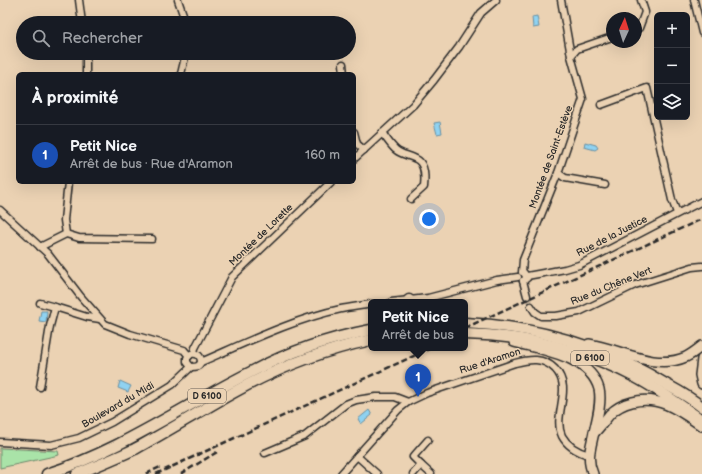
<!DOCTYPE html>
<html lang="fr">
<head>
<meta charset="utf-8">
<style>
  :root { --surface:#171b24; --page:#242831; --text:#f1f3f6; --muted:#9ea1a6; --line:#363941; --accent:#0b8043 }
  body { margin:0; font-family:"Balsamiq Sans",sans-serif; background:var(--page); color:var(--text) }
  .controls { position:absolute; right:12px; top:12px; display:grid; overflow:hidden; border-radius:6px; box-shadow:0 4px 16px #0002 }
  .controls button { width:36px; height:36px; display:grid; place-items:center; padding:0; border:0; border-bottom:1px solid var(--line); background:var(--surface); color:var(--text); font:20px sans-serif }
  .compass { position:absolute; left:606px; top:12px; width:36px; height:36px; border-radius:50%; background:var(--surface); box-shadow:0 4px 16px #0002; rotate:4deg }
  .you { position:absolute; left:429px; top:219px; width:14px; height:14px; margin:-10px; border:3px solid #fff; border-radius:50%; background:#1a73e8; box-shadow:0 0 0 6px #1a73e833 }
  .badge { display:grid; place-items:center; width:26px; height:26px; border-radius:50%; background:var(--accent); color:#fff; font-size:13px; font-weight:700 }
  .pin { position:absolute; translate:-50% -33px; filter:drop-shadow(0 1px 2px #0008) }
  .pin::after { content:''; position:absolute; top:21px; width:14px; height:12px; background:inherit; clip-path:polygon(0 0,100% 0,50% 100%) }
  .popup { position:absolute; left:368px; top:299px; width:100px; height:52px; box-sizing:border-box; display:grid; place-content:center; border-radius:6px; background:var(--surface); filter:drop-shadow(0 1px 3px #0005); font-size:13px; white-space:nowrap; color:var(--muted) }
  .popup b { font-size:15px; color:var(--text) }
  .popup::after { content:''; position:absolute; left:50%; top:100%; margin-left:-8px; border:8px solid transparent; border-top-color:var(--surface) }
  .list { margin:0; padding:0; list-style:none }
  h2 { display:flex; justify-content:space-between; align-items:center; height:52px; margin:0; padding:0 16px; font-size:17px }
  h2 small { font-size:13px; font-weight:400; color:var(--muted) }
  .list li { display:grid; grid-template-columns:26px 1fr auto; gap:12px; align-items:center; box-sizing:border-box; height:60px; padding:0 16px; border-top:1px solid var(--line) }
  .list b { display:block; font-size:15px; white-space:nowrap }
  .list p { margin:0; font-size:13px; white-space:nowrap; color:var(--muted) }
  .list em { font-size:13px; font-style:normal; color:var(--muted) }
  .icon { flex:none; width:22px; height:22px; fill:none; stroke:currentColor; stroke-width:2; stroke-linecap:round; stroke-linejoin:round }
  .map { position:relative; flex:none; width:702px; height:474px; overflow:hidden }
  .search { position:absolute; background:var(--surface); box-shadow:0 4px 16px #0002; left:16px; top:16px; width:340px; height:44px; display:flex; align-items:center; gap:10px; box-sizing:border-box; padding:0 14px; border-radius:22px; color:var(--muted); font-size:15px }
  .panel { position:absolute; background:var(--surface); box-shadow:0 4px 16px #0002; left:16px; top:72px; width:340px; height:112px; border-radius:6px }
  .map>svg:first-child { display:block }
</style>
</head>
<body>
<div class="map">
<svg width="702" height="474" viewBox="0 0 702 474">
  <rect width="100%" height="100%" fill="#ebd2b3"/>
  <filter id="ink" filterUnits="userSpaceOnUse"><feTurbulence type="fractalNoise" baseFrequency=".025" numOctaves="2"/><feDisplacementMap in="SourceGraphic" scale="8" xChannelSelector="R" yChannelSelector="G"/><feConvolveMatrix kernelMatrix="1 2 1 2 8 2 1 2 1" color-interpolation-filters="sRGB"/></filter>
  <g filter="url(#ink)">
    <path fill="#a9e3a8" stroke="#6a876a" d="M 0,448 L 58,451 L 59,455 L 0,468 Z"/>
    <g fill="#8fd2f1" stroke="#678fa2">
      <path d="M 537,16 L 539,27 L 533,28 L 532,17 Z"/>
      <path d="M 440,122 L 442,133 L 437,134 L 434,123 Z"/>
      <path d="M 585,142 L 596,145 L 598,148 L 595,150 L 584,147 Z"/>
      <path d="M 41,311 L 47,311 L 46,322 L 39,321 Z"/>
      <path d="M 120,381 L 131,386 L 128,392 L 118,388 Z"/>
      <path d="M 369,410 L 372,415 L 361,424 L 358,419 Z"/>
    </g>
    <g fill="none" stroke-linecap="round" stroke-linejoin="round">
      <path stroke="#c5b198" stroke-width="6" stroke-dasharray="6 3" stroke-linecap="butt" d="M 527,296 L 531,306"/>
      <g stroke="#2b2b2b" stroke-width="9">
        <g id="street">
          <path d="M 79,0 L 82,23"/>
          <path d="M 178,0 L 186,23"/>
          <path d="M 694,0 L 702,33"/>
          <path d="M 636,29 L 639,28 L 645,12 L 641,0"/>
          <path d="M 86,53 L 86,74"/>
          <path d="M 571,56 L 577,49 L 612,37"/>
          <path d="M 343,64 L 344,74"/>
          <path d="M 181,74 L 186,53"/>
          <path d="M 601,105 L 647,88 L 672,200 L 677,213"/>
          <path d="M 354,132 L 357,144 L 364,150"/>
          <path d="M 382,133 C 387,139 391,146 396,150 C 402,155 409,155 416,159 C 425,163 425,178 424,187 L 411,199"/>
          <path d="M 354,159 L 413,105 L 434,80 L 459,47 L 481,13 L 496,0"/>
          <path d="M 558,173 L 565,178 L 605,185"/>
          <path d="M 0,210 L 48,254 L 81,297 L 105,324 L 130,334 L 184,350 L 189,356"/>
          <path d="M 66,234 L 79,238 L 152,239"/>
          <path d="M 40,247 L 66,234 L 64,220 L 68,182"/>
          <path d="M 522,272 L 523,260 L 558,173 L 583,99 L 571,56 L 561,0"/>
          <path d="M 527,276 L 565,269 L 579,265 L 702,201"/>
          <path d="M 523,281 L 527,278 L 524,273"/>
          <path d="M 523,281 L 527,296"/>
          <path d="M 391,302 L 428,298 L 497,280 L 518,277"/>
          <path d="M 40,303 L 55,307"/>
          <path d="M 531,306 L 535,312 L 541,316 L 556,316 L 579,312 L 635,285 L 692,267 L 702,266"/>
          <path d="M 194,353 L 195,348 L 232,277 L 331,182"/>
          <path d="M 191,367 C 196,367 199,367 201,362 C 245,343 294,319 341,309 C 351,307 361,306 371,304"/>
          <path d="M 191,367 L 187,362 L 187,358 L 191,354 C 198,353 201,356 201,362"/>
          <path d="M 40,387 L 50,326 L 55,307 L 87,317 L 100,319"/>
          <path d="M 0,442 L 51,445 L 79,438 L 112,422 L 172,385 L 191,367"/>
          <path d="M 265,453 L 305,436 L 346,404 L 356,400 L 376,397 L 395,397 L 408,402"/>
          <path d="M 357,456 L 377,474"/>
          <path d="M 421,465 L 413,457 L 428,440"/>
          <path d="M 341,474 L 398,410 L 408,402 L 427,393 L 515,363 C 530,359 543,357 555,369 C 574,389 552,414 562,436 C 568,447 578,452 589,455"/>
          <path d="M 413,474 L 421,465 L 431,474"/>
        </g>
      </g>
      <g stroke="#2b2b2b" stroke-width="12">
        <g id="secondary">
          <path d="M 514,342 C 542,350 590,356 599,389 C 602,402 597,419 594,432 C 591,447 586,459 593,474"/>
          <path d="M 589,344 C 621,349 654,371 686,357 C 692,354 697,350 702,346"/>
          <path d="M 702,359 L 700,375 L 702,384"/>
          <path d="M 594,433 C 600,427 605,420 610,414 C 616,408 624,404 632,402 C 660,395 680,411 702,426"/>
        </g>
      </g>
      <g stroke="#2b2b2b" stroke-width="13">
        <g id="primary">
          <path d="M 409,300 L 409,302"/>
          <path d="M 465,323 C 538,326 606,347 669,386 C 680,392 692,399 702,407"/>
          <path d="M 465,334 C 524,335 583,350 635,377 C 658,389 680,405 702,420"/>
          <path d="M 47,474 C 120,451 183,406 251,372 C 289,352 329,338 371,330"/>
          <path d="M 77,474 C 96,466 116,458 135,449 C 170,430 203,409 238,390 C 280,367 324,350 371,340"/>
        </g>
      </g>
      <use href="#street" stroke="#ebd2b3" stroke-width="6"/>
      <use href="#secondary" stroke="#ebd2b3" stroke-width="9"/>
      <use href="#primary" stroke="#ebd2b3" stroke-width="10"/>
      <g stroke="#2b2b2b" stroke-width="2.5" stroke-dasharray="6 3" stroke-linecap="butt">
        <path d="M 465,328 L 702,219"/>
        <path d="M 146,474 L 160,467"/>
        <path d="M 156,474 L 431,348"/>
        <path d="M 181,474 L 217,452"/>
      </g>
    </g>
  </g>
  <g text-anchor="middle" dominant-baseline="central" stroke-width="3" stroke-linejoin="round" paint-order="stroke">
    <g fill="#ebd2b3" stroke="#655d54" stroke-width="1">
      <rect x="571" y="351" width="38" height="14" rx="3"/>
      <rect x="188" y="389" width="38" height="14" rx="3"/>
    </g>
    <g font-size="9" font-weight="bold" fill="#2b2b2b">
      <text x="590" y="358">D 6100</text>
      <text x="207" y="396">D 6100</text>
    </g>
    <g font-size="10" fill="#2b2b2b" stroke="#ebd2b3">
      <text transform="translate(551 157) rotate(-70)">Montée de Saint-Estève</text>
      <text transform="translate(261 235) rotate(-44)">Montée de Lorette</text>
      <text transform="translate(612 236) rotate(-27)">Rue de la Justice</text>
      <text transform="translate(611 286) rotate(-22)">Rue du Chêne Vert</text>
      <text transform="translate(490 361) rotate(-18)">Rue d'Aramon</text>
      <text transform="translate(118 405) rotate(-30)">Boulevard du Midi</text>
    </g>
  </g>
</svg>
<div class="controls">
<button>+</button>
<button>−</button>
<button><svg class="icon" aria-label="layers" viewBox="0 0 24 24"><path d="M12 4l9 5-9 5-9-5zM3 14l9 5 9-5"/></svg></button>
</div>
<svg class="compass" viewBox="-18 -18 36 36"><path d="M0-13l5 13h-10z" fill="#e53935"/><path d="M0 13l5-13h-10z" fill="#9ea1a6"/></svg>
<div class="you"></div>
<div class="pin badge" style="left:418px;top:397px;background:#1a4fb4">1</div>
<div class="popup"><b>Petit Nice</b>Arrêt de bus</div>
<div class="search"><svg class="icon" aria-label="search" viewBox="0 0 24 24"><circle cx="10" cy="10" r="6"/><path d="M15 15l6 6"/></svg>Rechercher</div>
<section class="panel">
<h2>À proximité<small></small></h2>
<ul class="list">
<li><span class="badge" style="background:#1a4fb4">1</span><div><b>Petit Nice</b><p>Arrêt de bus · Rue d'Aramon</p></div><em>160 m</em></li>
</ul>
</section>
</div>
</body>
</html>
